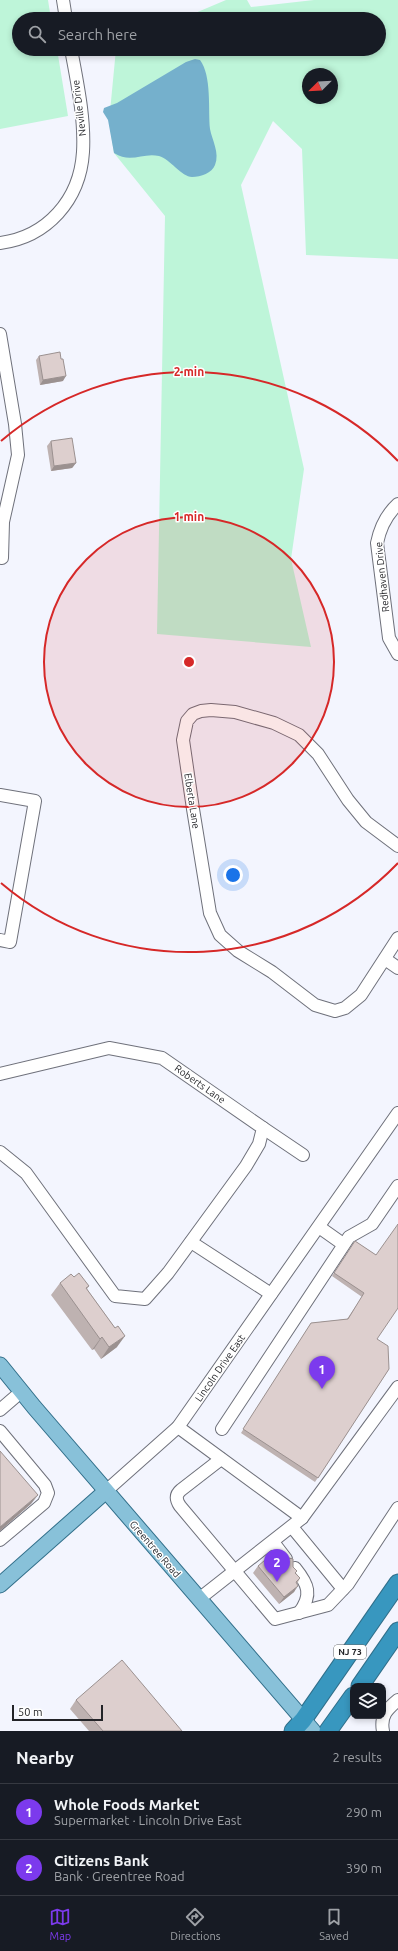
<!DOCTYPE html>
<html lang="en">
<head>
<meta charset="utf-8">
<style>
  :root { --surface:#171b24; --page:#20242c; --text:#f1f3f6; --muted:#9ea1a6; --line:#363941; --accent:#7c3aed }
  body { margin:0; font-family:Ubuntu,sans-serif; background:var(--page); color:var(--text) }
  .controls { position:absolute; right:12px; bottom:12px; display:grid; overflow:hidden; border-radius:8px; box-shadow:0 2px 6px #0003 }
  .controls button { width:36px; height:36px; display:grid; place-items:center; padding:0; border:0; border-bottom:1px solid var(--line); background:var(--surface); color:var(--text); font:20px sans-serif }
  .compass { position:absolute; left:302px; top:68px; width:36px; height:36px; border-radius:50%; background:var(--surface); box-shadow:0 2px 6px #0003; rotate:246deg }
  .scale { position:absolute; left:12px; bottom:10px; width:91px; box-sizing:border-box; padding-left:4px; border:2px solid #232428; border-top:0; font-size:11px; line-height:14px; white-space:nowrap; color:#232428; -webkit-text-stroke:3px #fff; paint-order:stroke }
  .you { position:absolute; left:233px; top:875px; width:14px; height:14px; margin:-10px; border:3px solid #fff; border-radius:50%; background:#1a73e8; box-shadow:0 0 0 6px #1a73e833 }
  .badge { display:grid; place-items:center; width:26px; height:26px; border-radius:50%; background:var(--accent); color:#fff; font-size:13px; font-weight:700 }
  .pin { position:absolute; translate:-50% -33px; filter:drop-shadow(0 1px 2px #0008) }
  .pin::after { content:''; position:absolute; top:21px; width:14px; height:12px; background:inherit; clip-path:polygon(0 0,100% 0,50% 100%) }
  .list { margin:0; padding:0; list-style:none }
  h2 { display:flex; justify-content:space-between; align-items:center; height:52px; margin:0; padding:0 16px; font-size:17px }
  h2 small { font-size:13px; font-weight:400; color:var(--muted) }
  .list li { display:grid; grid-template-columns:26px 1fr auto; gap:12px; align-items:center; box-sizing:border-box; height:56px; padding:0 16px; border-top:1px solid var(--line) }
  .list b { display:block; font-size:15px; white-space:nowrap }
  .list p { margin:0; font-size:13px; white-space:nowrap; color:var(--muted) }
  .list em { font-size:13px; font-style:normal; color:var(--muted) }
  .icon { flex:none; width:22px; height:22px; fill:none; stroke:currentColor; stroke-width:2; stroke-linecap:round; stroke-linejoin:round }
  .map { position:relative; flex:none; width:398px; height:1731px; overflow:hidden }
  .search { position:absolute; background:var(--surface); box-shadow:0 2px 6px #0003; left:12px; right:12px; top:12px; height:44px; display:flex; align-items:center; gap:10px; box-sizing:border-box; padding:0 14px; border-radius:22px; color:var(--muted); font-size:15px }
  .sheet { height:164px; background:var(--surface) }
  nav { display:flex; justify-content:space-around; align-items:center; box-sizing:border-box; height:56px; border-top:1px solid var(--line); background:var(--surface); font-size:11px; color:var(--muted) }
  nav a { display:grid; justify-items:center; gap:2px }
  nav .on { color:var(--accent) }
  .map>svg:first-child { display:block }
</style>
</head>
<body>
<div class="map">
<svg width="398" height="1731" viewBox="0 0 398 1731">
  <rect width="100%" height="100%" fill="#f3f5fe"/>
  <g fill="#bef5d9" fill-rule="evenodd">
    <path d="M 0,0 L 48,0 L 51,19 L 19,19 L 19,49 L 57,49 L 68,116 L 0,129 Z"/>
    <path d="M 226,0 L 247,0 L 251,7 L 314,0 L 398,0 L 398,259 L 306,255 L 302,149 L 273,121 L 241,185 L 304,469 L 291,559 L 311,647 L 157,634 L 165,216 L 114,153 L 109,122 L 116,49 L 379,49 L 379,19 L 181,19 ZM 308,74 L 332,74 L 332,98 L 308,98 Z"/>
  </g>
  <path fill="#75b0cc" d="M 195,59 L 200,60 C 212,76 208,110 210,129 C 212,140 220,153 215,165 C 212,173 201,177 192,177 C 182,177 170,159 159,156 C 143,152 131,164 114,153 L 108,120 L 103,112 L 104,108 L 117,103 L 186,62 Z"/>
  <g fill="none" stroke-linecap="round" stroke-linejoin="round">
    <g stroke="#6f717b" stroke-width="14">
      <g id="minor">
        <path d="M 63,0 L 66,19"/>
        <path d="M 0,243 C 47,237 80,200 83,152 C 85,118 77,82 71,49"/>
        <path d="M 0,334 L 15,424 L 18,455 L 3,522 L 2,558"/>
        <path d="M 398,504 C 387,514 380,528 377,543 L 389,638 L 398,654"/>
        <path d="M 0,795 L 35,801 L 10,942 L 0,940"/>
        <path d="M 398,846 L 366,822 L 348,800 L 318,754 L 299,735 L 274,723 L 235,712 L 211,710 L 201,711 L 193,714 L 187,721 L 183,740 L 193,809 L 210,913 L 220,935 L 238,951 L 272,972 L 315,1005 L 335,1011 L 345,1008 L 361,995 L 398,938"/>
        <path d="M 385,959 L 398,968"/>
        <path d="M 0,1074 L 109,1048 L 162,1058 L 263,1128 L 259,1144 L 246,1166 L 168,1273 L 145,1299 L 115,1296 L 26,1173 L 0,1152"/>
        <path d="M 263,1128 L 303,1155"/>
        <path d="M 319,1227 L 343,1244"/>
        <path d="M 191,1242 L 271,1294"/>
        <path d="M 0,1410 L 22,1391"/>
        <path d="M 178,1427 L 302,1518"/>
        <path d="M 222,1429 L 349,1237 L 372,1224 L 398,1186"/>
        <path d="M 0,1431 L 45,1485 L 48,1493 L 44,1503 L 0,1540"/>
        <path d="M 221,1459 L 181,1490 C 175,1495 176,1500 180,1506 L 275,1619 L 328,1605 L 348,1584 L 398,1508"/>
        <path d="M 106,1491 L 178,1427 L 398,1113"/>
        <path d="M 292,1527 L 343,1589"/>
        <path d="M 273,1542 L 286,1559"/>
        <path d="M 295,1568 C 308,1584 313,1595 299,1613"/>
        <path d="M 199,1599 L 302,1518 L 398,1387"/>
        <path d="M 383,1731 C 380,1716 387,1709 398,1700"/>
      </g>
    </g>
    <g stroke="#316f8a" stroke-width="17">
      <g id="major">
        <path d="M 0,1365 L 34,1407 L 313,1731"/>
        <path d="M 0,1585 L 106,1491"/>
      </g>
    </g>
    <g stroke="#316f8a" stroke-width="19">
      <g id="highway">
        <path d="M 360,1686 L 398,1631"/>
        <path d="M 293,1731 L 303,1720 L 398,1583"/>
        <path d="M 328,1731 L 353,1696"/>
      </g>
    </g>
    <use href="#minor" stroke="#fff" stroke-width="12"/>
    <use href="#major" stroke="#88c1d9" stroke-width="15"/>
    <use href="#highway" stroke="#3897bf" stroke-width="17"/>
  </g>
  <g fill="#beb2b1">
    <path d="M 39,356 L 63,381 L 40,385 L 36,360 Z"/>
    <path d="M 51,441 L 76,463 L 72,468 L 51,471 L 47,446 Z"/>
    <path d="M 355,1241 L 376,1255 L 377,1339 L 389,1369 L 315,1482 L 241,1433 L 311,1323 L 347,1319 L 362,1297 L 332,1276 Z"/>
    <path d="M 74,1277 L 89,1286 L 87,1289 L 115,1328 L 117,1347 L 101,1359 L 94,1349 L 92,1350 L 51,1295 L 60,1283 Z"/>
    <path d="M 283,1558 L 293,1567 L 296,1573 L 300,1578 L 297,1584 L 294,1592 L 279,1604 L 253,1573 L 258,1566 L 276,1559 Z"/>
    <path d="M 76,1700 L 182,1731 L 89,1731 L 70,1709 Z"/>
  </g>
  <g fill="#9b9190">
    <path d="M 66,376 L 63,381 L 40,385 L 43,380 Z"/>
    <path d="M 76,463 L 72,468 L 51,471 L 54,466 Z"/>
    <path d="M 125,1336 L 117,1347 L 101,1359 L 109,1347 Z"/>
    <path d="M 102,1337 L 94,1349 L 92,1350 L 100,1339 Z"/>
    <path d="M 38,1495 L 31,1504 L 0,1531 L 0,1527 Z"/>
    <path d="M 298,1586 L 294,1592 L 279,1604 L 284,1597 Z"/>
  </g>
  <g fill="#ddcfce" stroke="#9b9190">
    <path d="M 60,352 L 61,359 L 63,359 L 66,376 L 43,380 L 39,356 Z"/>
    <path d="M 72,438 L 76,463 L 54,466 L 51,441 Z"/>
    <path d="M 398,1224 L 398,1308 L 377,1339 L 388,1346 L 389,1369 L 318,1478 L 243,1429 L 311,1323 L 348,1319 L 364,1293 L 334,1273 L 355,1241 L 376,1255 Z"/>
    <path d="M 79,1273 L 89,1286 L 86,1288 L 115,1328 L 118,1326 L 125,1336 L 109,1347 L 102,1337 L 100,1339 L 60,1283 L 71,1274 L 74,1277 Z"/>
    <path d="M 0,1451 L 38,1495 L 0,1527 Z"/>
    <path d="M 272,1554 L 276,1559 L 280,1555 L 283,1558 L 285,1557 L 293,1559 L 293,1567 L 297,1571 L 295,1573 L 300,1578 L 296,1582 L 298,1586 L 284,1597 L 258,1566 Z"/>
    <path d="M 122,1660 L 182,1731 L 103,1731 L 76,1700 Z"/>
  </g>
  <circle cx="189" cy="662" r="145" fill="#d62828" fill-opacity=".12"/>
  <g fill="none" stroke="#d62828" stroke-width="2">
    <circle cx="189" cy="662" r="145"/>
    <path d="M398 863A290 290 0 0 1 1 883M1 441A290 290 0 0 1 398 461"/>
  </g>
  <g text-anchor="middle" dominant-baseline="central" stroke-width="3" stroke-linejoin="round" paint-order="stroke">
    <rect fill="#fff" stroke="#656668" stroke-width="1" x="334" y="1645" width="32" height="14" rx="3"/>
    <g font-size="9" font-weight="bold" fill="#232428">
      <text x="350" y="1652">NJ 73</text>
    </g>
    <g font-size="10" fill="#232428" stroke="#fff">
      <text transform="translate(79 108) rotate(-97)">Neville Drive</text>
      <text transform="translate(382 577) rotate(-96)">Redhaven Drive</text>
      <text transform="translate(192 801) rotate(81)">Elberta Lane</text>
      <text transform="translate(200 1084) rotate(35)">Roberts Lane</text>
      <text transform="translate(220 1368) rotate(-55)">Lincoln Drive East</text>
      <text transform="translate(155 1549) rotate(49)">Greentree Road</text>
    </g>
  </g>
  <circle cx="189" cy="662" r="6" fill="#d62828" stroke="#fff" stroke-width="2"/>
  <g font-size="12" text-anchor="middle" font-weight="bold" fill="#d62828" stroke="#fff" stroke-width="3" stroke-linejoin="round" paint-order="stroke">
    <text x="189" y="376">2 min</text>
    <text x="189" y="521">1 min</text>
  </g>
</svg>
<div class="controls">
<button><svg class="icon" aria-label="layers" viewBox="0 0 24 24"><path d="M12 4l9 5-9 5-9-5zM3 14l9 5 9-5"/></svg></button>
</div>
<svg class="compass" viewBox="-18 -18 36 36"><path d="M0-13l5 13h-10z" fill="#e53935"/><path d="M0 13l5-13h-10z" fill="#9ea1a6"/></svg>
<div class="scale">50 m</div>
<div class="you"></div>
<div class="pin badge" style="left:322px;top:1389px">1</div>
<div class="pin badge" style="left:277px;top:1582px">2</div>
<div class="search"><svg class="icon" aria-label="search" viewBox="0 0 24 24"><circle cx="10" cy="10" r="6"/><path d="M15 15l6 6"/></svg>Search here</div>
</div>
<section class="sheet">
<h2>Nearby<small>2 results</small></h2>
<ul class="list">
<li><span class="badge">1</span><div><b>Whole Foods Market</b><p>Supermarket · Lincoln Drive East</p></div><em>290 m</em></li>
<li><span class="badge">2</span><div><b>Citizens Bank</b><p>Bank · Greentree Road</p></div><em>390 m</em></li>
</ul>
</section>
<nav>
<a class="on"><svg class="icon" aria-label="map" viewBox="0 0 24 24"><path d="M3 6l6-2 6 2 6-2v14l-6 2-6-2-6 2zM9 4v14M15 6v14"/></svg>Map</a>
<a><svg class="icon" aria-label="directions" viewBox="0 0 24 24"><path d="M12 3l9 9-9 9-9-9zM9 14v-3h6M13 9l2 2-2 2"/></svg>Directions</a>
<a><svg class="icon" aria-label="saved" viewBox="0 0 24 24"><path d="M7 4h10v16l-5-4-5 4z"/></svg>Saved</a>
</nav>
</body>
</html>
